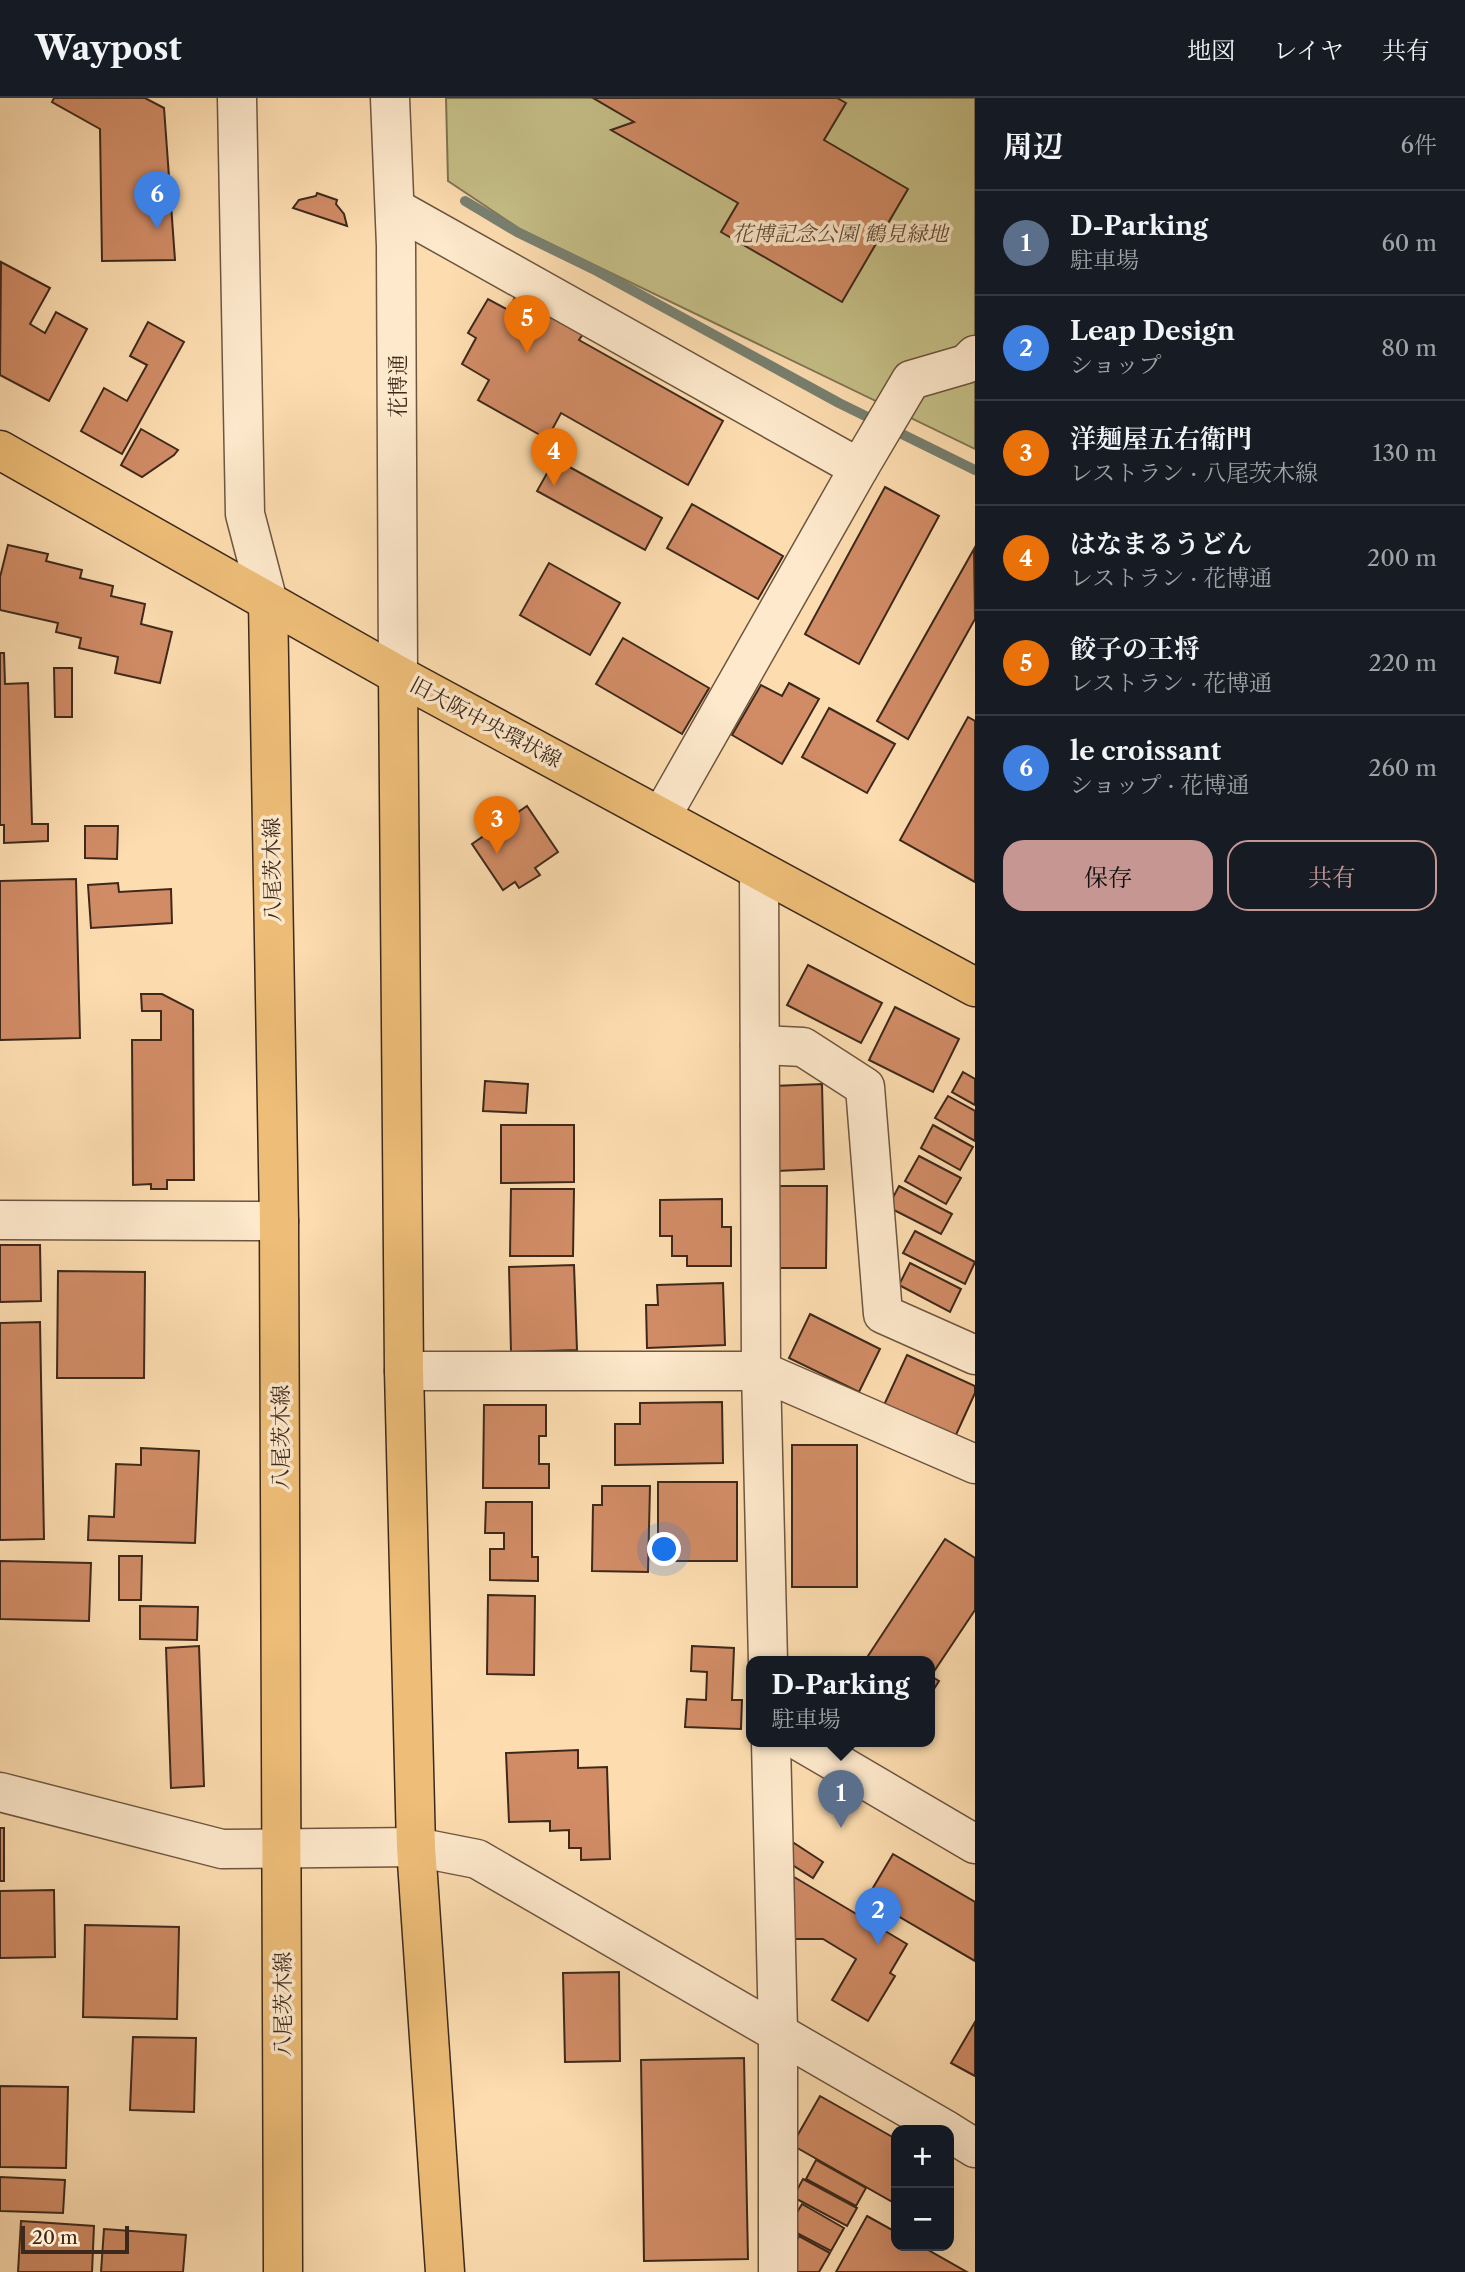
<!DOCTYPE html>
<html lang="ja">
<head>
<meta charset="utf-8">
<style>
  :root { --surface:#171b24; --page:#20242c; --text:#f1f3f6; --muted:#9ea1a6; --line:#363941; --accent:#c59692 }
  body { margin:0; font-family:"Libre Caslon Text","Noto Serif JP",serif; background:var(--page); color:var(--text) }
  .controls { position:absolute; right:21px; bottom:21px; display:grid; overflow:hidden; border-radius:14px; box-shadow:0 7px 28px #0002 }
  .controls button { width:63px; height:63px; display:grid; place-items:center; padding:0; border:0; border-bottom:2px solid var(--line); background:var(--surface); color:var(--text); font:35px sans-serif }
  .scale { position:absolute; left:21px; bottom:18px; width:108px; box-sizing:border-box; padding-left:7px; border:4px solid #3d291c; border-top:0; font-size:19px; line-height:24px; white-space:nowrap; color:#3d291c; -webkit-text-stroke:5px #fee9cc; paint-order:stroke }
  .you { position:absolute; left:665px; top:1452px; width:24px; height:24px; margin:-18px; border:5px solid #fff; border-radius:50%; background:#1a73e8; box-shadow:0 0 0 10px #1a73e833 }
  .badge { display:grid; place-items:center; width:46px; height:46px; border-radius:50%; background:var(--accent); color:#fff; font-size:23px; font-weight:700 }
  .pin { position:absolute; translate:-50% -58px; filter:drop-shadow(0 2px 4px #0008) }
  .pin::after { content:''; position:absolute; top:37px; width:24px; height:21px; background:inherit; clip-path:polygon(0 0,100% 0,50% 100%) }
  .popup { position:absolute; left:746px; top:1558px; width:189px; height:91px; box-sizing:border-box; display:grid; place-content:center; border-radius:14px; background:var(--surface); filter:drop-shadow(0 2px 5px #0005); font-size:23px; white-space:nowrap; color:var(--muted) }
  .popup b { font-size:26px; color:var(--text) }
  .popup::after { content:''; position:absolute; left:50%; top:100%; margin-left:-14px; border:14px solid transparent; border-top-color:var(--surface) }
  .list { margin:0; padding:0; list-style:none }
  h2 { display:flex; justify-content:space-between; align-items:center; height:91px; margin:0; padding:0 28px; font-size:30px }
  h2 small { font-size:23px; font-weight:400; color:var(--muted) }
  .list li { display:grid; grid-template-columns:46px 1fr auto; gap:21px; align-items:center; box-sizing:border-box; height:105px; padding:0 28px; border-top:2px solid var(--line) }
  .list b { display:block; font-size:26px; white-space:nowrap }
  .list p { margin:0; font-size:23px; white-space:nowrap; color:var(--muted) }
  .list em { font-size:23px; font-style:normal; color:var(--muted) }
  .actions { display:flex; gap:14px; padding:21px 28px }
  .actions a { flex:1; padding:16px 0; border:2px solid var(--accent); border-radius:21px; text-align:center; font-size:24px; color:var(--accent) }
  .actions .main { background:var(--accent); color:#111 }
  .map { position:relative; flex:none; width:975px; height:2174px; overflow:hidden }
  header { display:flex; align-items:center; gap:42px; box-sizing:border-box; height:98px; padding:0 35px; background:var(--surface); border-bottom:2px solid var(--line) }
  header strong { font-size:33px }
  nav { display:flex; gap:38px; margin-inline-start:auto; font-size:24px }
  main { display:flex }
  aside { flex:1; background:var(--surface) }
  .map>svg:first-child { display:block }
</style>
</head>
<body>
<header>
<strong>Waypost</strong>
<nav><a>地図</a><a>レイヤ</a><a>共有</a></nav>
</header>
<main>
<div class="map">
<svg width="975" height="2174" viewBox="0 0 975 2174">
  <rect width="100%" height="100%" fill="#fdddb0"/>
  <filter id="stains"><feTurbulence type="fractalNoise" baseFrequency=".00286" numOctaves="4"/><feColorMatrix values="0 0 0 0 .2 0 0 0 0 .09 0 0 0 0 .02 0 0 0 .5 -.17"/></filter>
  <radialGradient id="worn" r=".72"><stop offset=".6" stop-color="#630" stop-opacity="0"/><stop offset="1" stop-color="#630" stop-opacity=".3"/></radialGradient>
  <path fill="#c5bf87" stroke="#817452" stroke-width="2" d="M 446,0 L 975,0 L 975,351 L 520,131 L 448,83 Z"/>
  <g fill="none" stroke-linecap="round" stroke-linejoin="round">
    <path stroke="#788171" stroke-width="10" d="M 465,103 L 517,134 L 597,173 L 839,305 L 975,372"/>
  </g>
  <g fill="#d18c66" stroke="#3d291c" stroke-width="2">
    <path d="M 54,0 L 145,0 L 164,10 L 175,162 L 102,163 L 100,31 L 52,4 Z"/>
    <path d="M 593,0 L 837,0 L 846,5 L 824,42 L 908,91 L 842,204 L 721,134 L 738,105 L 611,32 L 634,24 Z"/>
    <path d="M 317,95 L 337,102 L 336,106 L 344,116 L 347,128 L 293,110 L 299,102 L 316,98 Z"/>
    <path d="M 1,164 L 50,190 L 30,226 L 45,235 L 56,214 L 87,231 L 49,303 L 0,277 Z"/>
    <path d="M 521,189 L 585,233 L 579,242 L 723,323 L 688,387 L 561,315 L 547,341 L 478,302 L 489,282 L 462,266 L 476,240 L 468,235 L 488,201 L 508,212 Z"/>
    <path d="M 148,224 L 184,244 L 122,356 L 81,333 L 104,290 L 127,303 L 147,267 L 130,258 Z"/>
    <path d="M 141,331 L 178,352 L 174,357 L 142,379 L 121,367 Z"/>
    <path d="M 555,361 L 662,420 L 645,452 L 537,393 Z"/>
    <path d="M 885,389 L 939,418 L 859,566 L 805,536 Z"/>
    <path d="M 692,406 L 783,458 L 758,501 L 667,450 Z"/>
    <path d="M 8,447 L 48,456 L 46,463 L 82,472 L 80,480 L 113,488 L 111,498 L 145,506 L 141,526 L 172,534 L 160,585 L 115,575 L 118,559 L 79,550 L 81,540 L 56,534 L 58,525 L 0,512 L 0,479 Z"/>
    <path d="M 974,451 L 975,521 L 908,641 L 877,623 Z"/>
    <path d="M 549,465 L 620,505 L 590,557 L 520,517 Z"/>
    <path d="M 623,540 L 709,590 L 682,636 L 596,586 Z"/>
    <path d="M 0,555 L 4,555 L 5,586 L 28,585 L 32,726 L 48,726 L 48,743 L 4,745 L 4,727 L 0,727 Z"/>
    <path d="M 54,570 L 72,570 L 72,619 L 55,619 Z"/>
    <path d="M 789,585 L 819,601 L 782,666 L 732,637 L 761,587 L 782,598 Z"/>
    <path d="M 829,610 L 895,646 L 867,695 L 802,659 Z"/>
    <path d="M 968,619 L 975,623 L 975,784 L 900,742 Z"/>
    <path d="M 527,708 L 558,754 L 535,770 L 540,777 L 519,790 L 515,784 L 503,792 L 472,746 Z"/>
    <path d="M 85,728 L 118,728 L 117,761 L 85,760 Z"/>
    <path d="M 76,781 L 80,940 L 0,942 L 0,783 Z"/>
    <path d="M 118,785 L 119,794 L 171,791 L 172,825 L 91,830 L 88,787 Z"/>
    <path d="M 808,867 L 882,905 L 861,945 L 787,907 Z"/>
    <path d="M 141,896 L 162,896 L 193,912 L 194,1082 L 167,1082 L 167,1091 L 151,1091 L 151,1086 L 133,1087 L 132,942 L 161,942 L 161,913 L 142,913 Z"/>
    <path d="M 895,909 L 959,941 L 933,994 L 869,962 Z"/>
    <path d="M 963,974 L 975,981 L 975,1007 L 952,994 Z"/>
    <path d="M 485,983 L 528,986 L 526,1015 L 483,1013 Z"/>
    <path d="M 822,986 L 824,1071 L 776,1073 L 773,988 Z"/>
    <path d="M 948,998 L 975,1013 L 975,1043 L 935,1020 Z"/>
    <path d="M 501,1027 L 574,1027 L 574,1084 L 501,1085 Z"/>
    <path d="M 933,1027 L 973,1049 L 960,1072 L 921,1050 Z"/>
    <path d="M 919,1058 L 961,1080 L 946,1106 L 905,1083 Z"/>
    <path d="M 779,1088 L 827,1088 L 826,1170 L 778,1170 Z"/>
    <path d="M 899,1088 L 952,1116 L 941,1136 L 888,1109 Z"/>
    <path d="M 511,1091 L 574,1091 L 573,1158 L 510,1158 Z"/>
    <path d="M 722,1101 L 722,1129 L 731,1129 L 731,1168 L 687,1168 L 687,1158 L 672,1158 L 672,1138 L 660,1138 L 660,1102 Z"/>
    <path d="M 915,1133 L 975,1164 L 965,1186 L 903,1155 Z"/>
    <path d="M 0,1147 L 40,1147 L 41,1203 L 0,1204 Z"/>
    <path d="M 910,1165 L 961,1191 L 950,1214 L 899,1187 Z"/>
    <path d="M 574,1167 L 577,1252 L 511,1254 L 509,1169 Z"/>
    <path d="M 58,1173 L 145,1174 L 144,1280 L 57,1280 Z"/>
    <path d="M 723,1185 L 725,1247 L 647,1250 L 646,1207 L 658,1207 L 657,1187 Z"/>
    <path d="M 810,1216 L 880,1251 L 859,1294 L 789,1260 Z"/>
    <path d="M 40,1224 L 44,1441 L 0,1442 L 0,1225 Z"/>
    <path d="M 907,1257 L 975,1288 L 975,1295 L 955,1339 L 884,1307 Z"/>
    <path d="M 722,1304 L 723,1365 L 615,1367 L 615,1326 L 640,1326 L 640,1305 Z"/>
    <path d="M 484,1307 L 546,1307 L 546,1338 L 539,1338 L 539,1366 L 549,1366 L 549,1390 L 483,1390 Z"/>
    <rect x="792" y="1347" width="65" height="142"/>
    <path d="M 141,1350 L 199,1353 L 195,1445 L 88,1442 L 89,1418 L 114,1419 L 116,1366 L 141,1367 Z"/>
    <rect x="658" y="1384" width="79" height="79"/>
    <path d="M 602,1388 L 650,1388 L 648,1474 L 592,1473 L 593,1407 L 602,1407 Z"/>
    <path d="M 486,1404 L 532,1404 L 532,1459 L 538,1459 L 538,1483 L 490,1482 L 490,1451 L 504,1451 L 504,1435 L 485,1435 Z"/>
    <path d="M 945,1441 L 975,1460 L 975,1512 L 931,1578 L 939,1583 L 930,1597 L 930,1564 L 864,1564 Z"/>
    <path d="M 119,1458 L 142,1458 L 141,1502 L 119,1502 Z"/>
    <path d="M 0,1463 L 91,1465 L 89,1523 L 0,1521 Z"/>
    <path d="M 488,1497 L 535,1498 L 534,1577 L 487,1576 Z"/>
    <path d="M 140,1508 L 198,1509 L 197,1542 L 140,1541 Z"/>
    <path d="M 199,1548 L 204,1688 L 171,1690 L 166,1550 Z"/>
    <path d="M 692,1548 L 734,1550 L 732,1602 L 742,1602 L 741,1631 L 685,1629 L 687,1601 L 706,1602 L 707,1574 L 691,1573 Z"/>
    <path d="M 578,1652 L 578,1670 L 607,1669 L 610,1761 L 581,1762 L 581,1750 L 569,1750 L 569,1732 L 550,1733 L 550,1723 L 509,1724 L 506,1655 Z"/>
    <rect x="0" y="1730" width="4" height="53"/>
    <path d="M 794,1745 L 823,1764 L 813,1780 L 783,1761 Z"/>
    <path d="M 893,1756 L 975,1804 L 975,1863 L 867,1800 Z"/>
    <path d="M 789,1776 L 907,1846 L 890,1875 L 895,1878 L 868,1923 L 832,1902 L 856,1861 L 823,1841 L 789,1841 Z"/>
    <path d="M 54,1792 L 55,1859 L 0,1860 L 0,1793 Z"/>
    <path d="M 85,1827 L 179,1829 L 177,1921 L 83,1919 Z"/>
    <path d="M 619,1874 L 620,1963 L 565,1964 L 563,1875 Z"/>
    <path d="M 975,1924 L 975,1978 L 951,1965 Z"/>
    <path d="M 133,1939 L 196,1940 L 194,2014 L 130,2012 Z"/>
    <path d="M 744,1960 L 748,2161 L 644,2163 L 641,1962 Z"/>
    <path d="M 0,1988 L 68,1989 L 66,2070 L 0,2069 Z"/>
    <path d="M 820,1998 L 896,2041 L 896,2106 L 792,2047 Z"/>
    <path d="M 816,2062 L 866,2090 L 856,2108 L 806,2081 Z"/>
    <path d="M 0,2079 L 65,2082 L 63,2115 L 0,2113 Z"/>
    <path d="M 803,2081 L 857,2110 L 847,2128 L 793,2099 Z"/>
    <path d="M 802,2106 L 844,2130 L 831,2153 L 793,2133 L 793,2121 Z"/>
    <path d="M 867,2118 L 896,2134 L 896,2148 L 921,2148 L 967,2174 L 836,2174 Z"/>
    <path d="M 21,2123 L 94,2128 L 92,2174 L 18,2174 Z"/>
    <path d="M 104,2131 L 186,2137 L 183,2174 L 101,2174 Z"/>
    <path d="M 799,2138 L 830,2155 L 819,2174 L 793,2174 L 792,2152 Z"/>
  </g>
  <g fill="none" stroke-linecap="round" stroke-linejoin="round">
    <g stroke="#6d5641" stroke-width="41">
      <g id="minor">
        <path d="M 237,0 L 245,416 L 268,504"/>
        <path d="M 390,0 L 396,148 L 398,577"/>
        <path d="M 395,110 L 859,370"/>
        <path d="M 661,719 L 859,370 L 911,282 L 966,266 L 975,257"/>
        <path d="M 759,773 L 761,1273 L 768,1564"/>
        <path d="M 760,947 L 803,949 L 865,989 L 883,1216 L 975,1257"/>
        <path d="M 0,1122 L 279,1123"/>
        <path d="M 404,1273 L 761,1273 L 975,1366"/>
        <path d="M 771,1644 L 778,1933 L 778,2174"/>
        <path d="M 801,1644 L 975,1746"/>
        <path d="M 0,1694 L 222,1751 L 416,1749 L 477,1761 L 946,2032"/>
        <path d="M 949,2034 L 975,2050"/>
      </g>
    </g>
    <g stroke="#3d291c" stroke-width="41">
      <g id="major">
        <path d="M 0,352 L 398,577 L 975,889"/>
        <path d="M 268,504 L 279,1123 L 283,2174"/>
        <path d="M 398,577 L 404,1273 L 416,1749 L 445,2174"/>
      </g>
    </g>
    <use href="#minor" stroke="#fee9cc" stroke-width="38"/>
    <use href="#major" stroke="#eebe78" stroke-width="38"/>
  </g>
  <g text-anchor="middle" dominant-baseline="central" stroke-width="7" stroke-linejoin="round" paint-order="stroke">
    <g font-size="21" font-style="italic" fill="#5f4e37" stroke="#fee9cc">
      <text x="840" y="135">花博記念公園 鶴見緑地</text>
    </g>
    <g font-size="21" fill="#3d291c" stroke="#fee9cc">
      <text transform="translate(397 288) rotate(-90)">花博通</text>
      <text transform="translate(486 624) rotate(28)">旧大阪中央環状線</text>
      <text transform="translate(272 772) rotate(-91)">八尾茨木線</text>
      <text transform="translate(280 1339) rotate(-90)">八尾茨木線</text>
      <text transform="translate(282 1906) rotate(-90)">八尾茨木線</text>
    </g>
  </g>
  <rect width="100%" height="100%" filter="url(#stains)"/>
  <rect width="100%" height="100%" fill="url(#worn)"/>
</svg>
<div class="controls">
<button>+</button>
<button>−</button>
</div>
<div class="scale">20 m</div>
<div class="you"></div>
<div class="pin badge" style="left:841px;top:1730px;background:#5c6f8a">1</div>
<div class="popup"><b>D-Parking</b>駐車場</div>
<div class="pin badge" style="left:878px;top:1847px;background:#3f7fe0">2</div>
<div class="pin badge" style="left:497px;top:756px;background:#e8710a">3</div>
<div class="pin badge" style="left:554px;top:388px;background:#e8710a">4</div>
<div class="pin badge" style="left:527px;top:255px;background:#e8710a">5</div>
<div class="pin badge" style="left:157px;top:131px;background:#3f7fe0">6</div>
</div>
<aside>
<h2>周辺<small>6件</small></h2>
<ul class="list">
<li><span class="badge" style="background:#5c6f8a">1</span><div><b>D-Parking</b><p>駐車場</p></div><em>60 m</em></li>
<li><span class="badge" style="background:#3f7fe0">2</span><div><b>Leap Design</b><p>ショップ</p></div><em>80 m</em></li>
<li><span class="badge" style="background:#e8710a">3</span><div><b>洋麺屋五右衛門</b><p>レストラン · 八尾茨木線</p></div><em>130 m</em></li>
<li><span class="badge" style="background:#e8710a">4</span><div><b>はなまるうどん</b><p>レストラン · 花博通</p></div><em>200 m</em></li>
<li><span class="badge" style="background:#e8710a">5</span><div><b>餃子の王将</b><p>レストラン · 花博通</p></div><em>220 m</em></li>
<li><span class="badge" style="background:#3f7fe0">6</span><div><b>le croissant</b><p>ショップ · 花博通</p></div><em>260 m</em></li>
</ul>
<div class="actions"><a class="main">保存</a><a>共有</a></div>
</aside>
</main>
</body>
</html>
